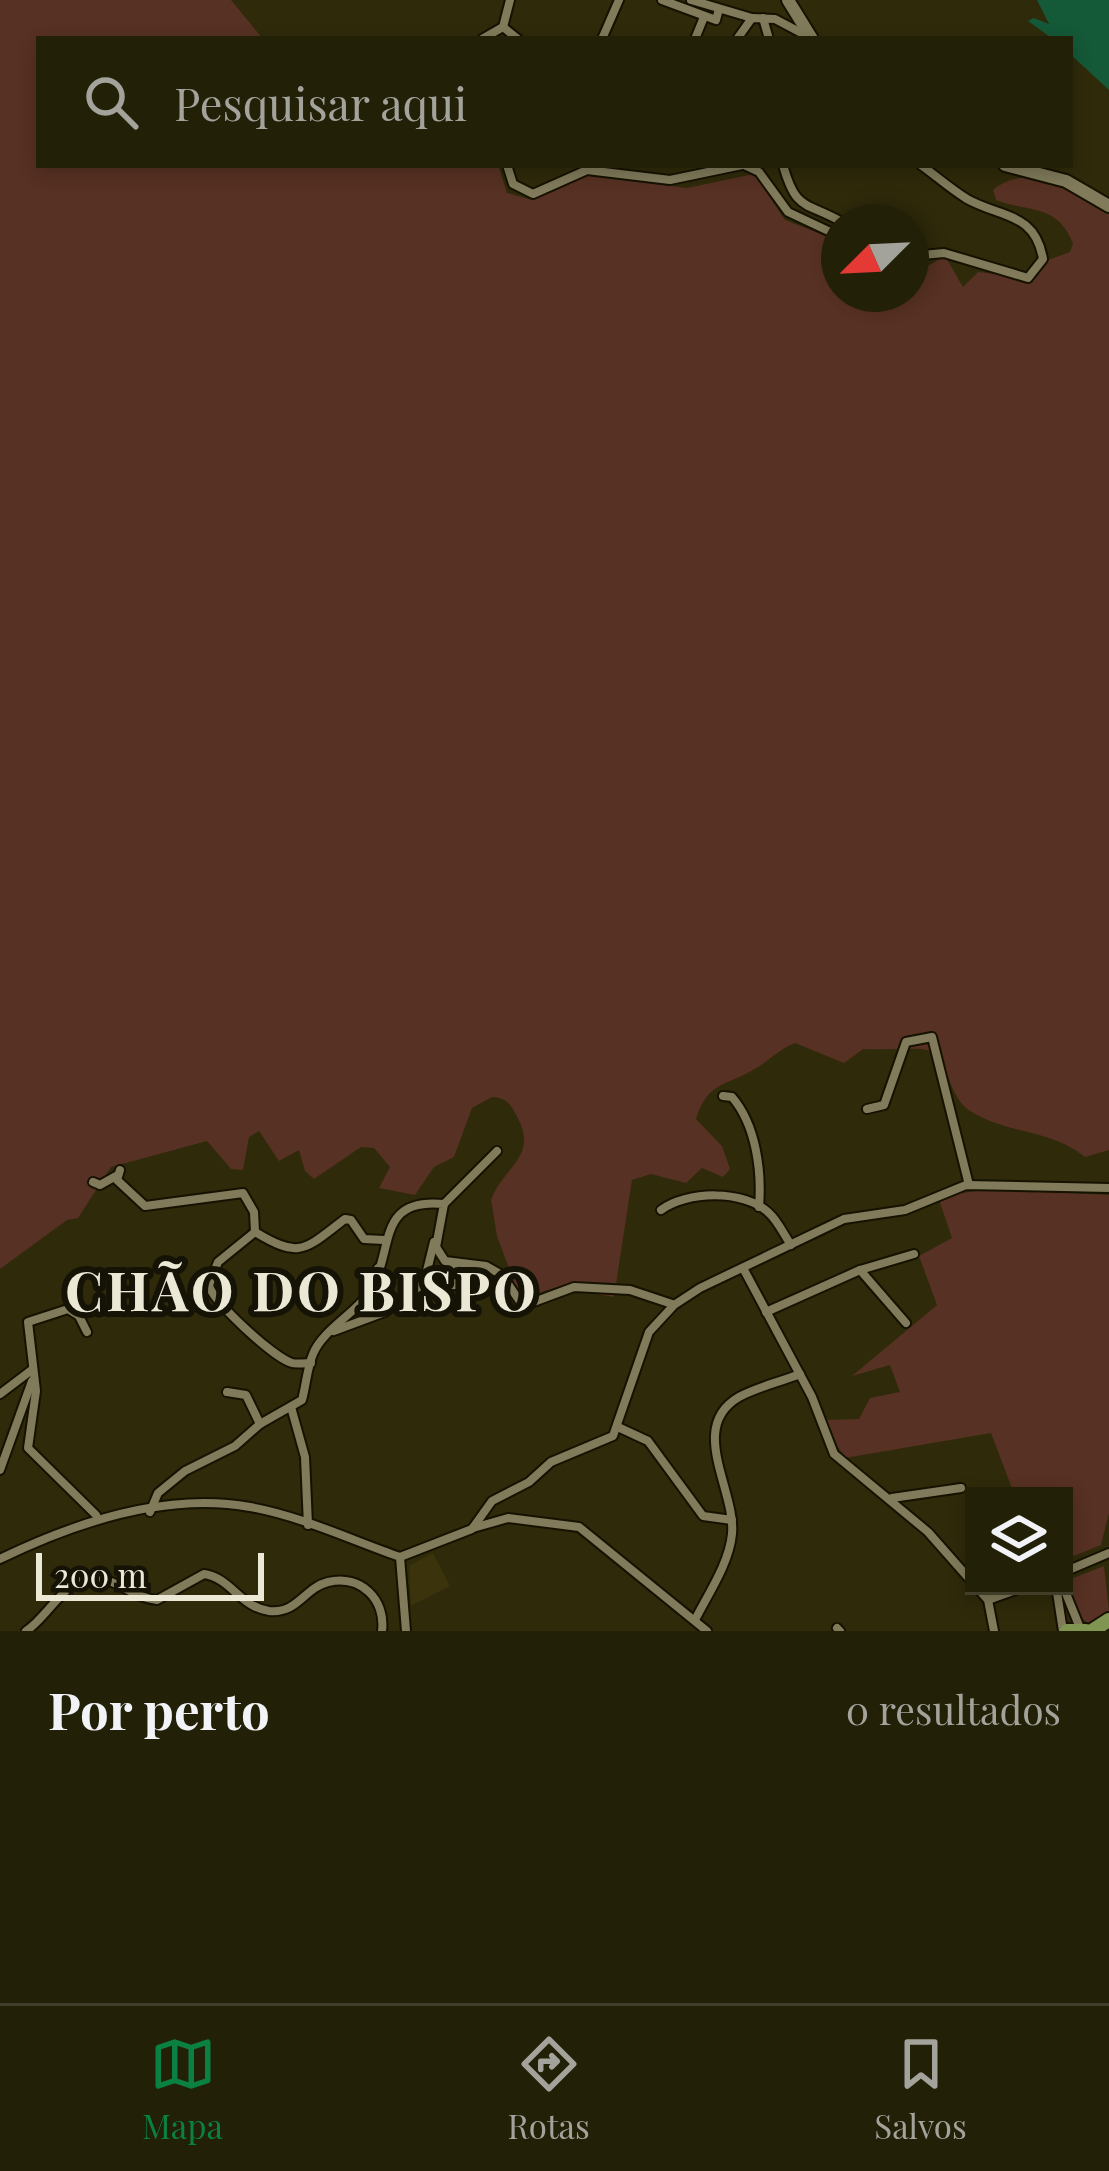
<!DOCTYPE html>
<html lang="pt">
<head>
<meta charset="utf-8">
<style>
  :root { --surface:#232008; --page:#2b2812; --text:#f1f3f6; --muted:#a3a39c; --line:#403e29; --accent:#0b8043 }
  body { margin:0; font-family:"Playfair Display",serif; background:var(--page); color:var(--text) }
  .controls { position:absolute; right:36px; bottom:36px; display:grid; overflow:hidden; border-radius:0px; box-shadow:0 6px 18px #0003 }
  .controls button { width:108px; height:108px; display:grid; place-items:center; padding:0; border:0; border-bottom:3px solid var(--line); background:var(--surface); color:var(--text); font:60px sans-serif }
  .compass { position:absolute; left:821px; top:204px; width:108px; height:108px; border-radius:50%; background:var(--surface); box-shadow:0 6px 18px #0003; rotate:246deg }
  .scale { position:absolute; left:36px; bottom:30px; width:228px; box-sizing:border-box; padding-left:12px; border:6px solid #ebe8d6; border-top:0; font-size:33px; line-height:42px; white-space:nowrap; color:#ebe8d6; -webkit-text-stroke:9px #151206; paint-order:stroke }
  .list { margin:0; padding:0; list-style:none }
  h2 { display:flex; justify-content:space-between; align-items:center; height:156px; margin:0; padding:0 48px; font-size:51px }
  h2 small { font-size:39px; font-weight:400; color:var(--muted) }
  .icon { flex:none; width:66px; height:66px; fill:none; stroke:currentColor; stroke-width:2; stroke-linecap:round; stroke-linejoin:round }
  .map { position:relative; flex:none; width:1109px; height:1631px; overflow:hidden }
  .search { position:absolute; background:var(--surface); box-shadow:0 6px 18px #0003; left:36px; right:36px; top:36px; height:132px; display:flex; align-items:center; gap:30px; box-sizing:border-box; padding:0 42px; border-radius:0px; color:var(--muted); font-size:45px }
  .sheet { height:372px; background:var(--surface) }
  nav { display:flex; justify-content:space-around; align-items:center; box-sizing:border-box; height:168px; border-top:3px solid var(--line); background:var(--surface); font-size:33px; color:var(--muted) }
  nav a { display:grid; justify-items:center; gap:6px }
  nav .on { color:var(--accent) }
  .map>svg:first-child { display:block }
</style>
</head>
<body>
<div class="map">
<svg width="1109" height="1631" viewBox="0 0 1109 1631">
  <rect width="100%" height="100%" fill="#2f2a0a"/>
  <path fill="#3a330b" d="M 433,1553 L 450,1586 L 411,1606 L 409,1566 Z"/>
  <g fill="#573123">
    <path d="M 0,0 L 231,0 L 263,39 L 39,39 L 39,165 L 498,165 L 507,193 L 532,200 L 584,175 L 687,188 L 754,174 L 785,220 L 839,241 L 839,294 L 911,294 L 911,276 L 945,256 L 963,287 L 978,272 L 1036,278 L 1048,260 L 1070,252 L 1073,243 C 1056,203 1030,213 996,200 L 993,190 C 1030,160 1074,191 1109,211 L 1109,1150 L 1085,1157 C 1051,1129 1006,1134 970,1111 C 948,1097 949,1059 927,1050 C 923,1047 874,1050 863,1049 L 844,1063 L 795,1043 C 779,1049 768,1062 753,1070 C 726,1086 707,1082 696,1119 L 722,1146 L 730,1169 L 723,1177 L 702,1168 L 686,1183 L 651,1174 L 632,1180 L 614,1297 L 557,1287 L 520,1299 L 497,1236 L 491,1200 C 504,1165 541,1156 515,1113 C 509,1102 505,1098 492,1097 L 472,1108 L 454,1157 L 434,1167 L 415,1195 L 379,1188 L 390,1167 L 374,1148 L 361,1147 L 314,1179 L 305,1171 L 299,1150 L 279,1161 L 259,1131 L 249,1137 L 243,1170 L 231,1169 L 207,1141 L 111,1167 L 78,1218 L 67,1220 L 0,1269 Z"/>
    <path d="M 988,1189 L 1109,1195 L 1109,1513 L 1101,1545 L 1066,1559 L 1064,1496 L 1015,1496 L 991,1433 L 845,1458 L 821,1420 L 859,1419 L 870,1398 L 900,1392 L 890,1365 L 852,1376 L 937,1305 L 919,1256 L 952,1238 L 938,1197 Z"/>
    <path d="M 1104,1566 L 1109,1611 L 1088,1623 L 1077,1615 L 1068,1580 Z"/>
  </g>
  <path fill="#145938" d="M 1037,0 L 1109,0 L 1109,90 L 1070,54 L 1070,39 L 1053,39 L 1028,21 L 1034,18 L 1049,24 Z"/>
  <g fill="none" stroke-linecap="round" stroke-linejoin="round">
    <g stroke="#161200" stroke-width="12">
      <g id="minor">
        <path d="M 662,0 L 716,20 L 719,9"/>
        <path d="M 691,0 L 752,18"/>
        <path d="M 763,18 L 769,39"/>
        <path d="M 503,27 L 518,39"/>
        <path d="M 482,39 L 503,27 L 510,0"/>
        <path d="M 602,39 L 619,0"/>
        <path d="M 695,39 L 704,17"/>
        <path d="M 737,39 L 752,18 L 775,19 L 809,37"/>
        <path d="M 507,165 L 513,184 L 533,194 L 587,170 L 670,180 L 742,165"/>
        <path d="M 744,165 L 759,172 L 788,212 L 839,236"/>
        <path d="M 783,165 C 796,211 804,201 842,222"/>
        <path d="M 911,256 L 944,253 L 1028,278 L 1043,259 C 1035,212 1001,218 967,199 C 951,189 936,176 921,165"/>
        <path d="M 723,1096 L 732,1097 C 756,1125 762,1171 759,1207"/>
        <path d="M 867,1109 L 884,1105 L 906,1042 L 932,1037 L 969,1185"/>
        <path d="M 120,1170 L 117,1180 L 145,1206 L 243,1193 L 254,1212 L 255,1232"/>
        <path d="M 93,1182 L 100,1185 L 116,1176"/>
        <path d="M 444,1204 L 497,1151"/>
        <path d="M 661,1210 C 686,1191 744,1189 769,1213 C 778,1221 784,1235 791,1245"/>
        <path d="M 378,1268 L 388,1283 L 389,1308"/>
        <path d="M 743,1268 L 812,1397 L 834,1454 L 928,1532 L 988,1600 L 994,1631"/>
        <path d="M 860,1270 L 906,1323"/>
        <path d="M 422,1286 L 459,1285 L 454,1264"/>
        <path d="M 766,1312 L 860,1270 L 914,1254"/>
        <path d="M 334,1331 L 385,1312 L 424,1283 L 434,1242"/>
        <path d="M 87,1332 L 79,1316 L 68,1309 L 28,1322 L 36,1391 L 28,1448 L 96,1515"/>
        <path d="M 311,1363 C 308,1363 295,1364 292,1363 C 274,1358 211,1300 209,1285 L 218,1262 L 255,1232 C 301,1260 305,1249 345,1219 L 351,1220 L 364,1239 L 384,1240"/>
        <path d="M 227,1392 L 246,1395 L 260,1424"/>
        <path d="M 0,1394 L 33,1369"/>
        <path d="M 291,1407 L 305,1457 L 308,1525"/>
        <path d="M 620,1428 L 648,1441 L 703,1516 L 732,1520"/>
        <path d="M 0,1470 L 32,1381"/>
        <path d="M 892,1498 L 961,1488"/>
        <path d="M 150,1512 L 158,1493 L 185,1471 L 235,1446 L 260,1424 L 302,1400 C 306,1386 307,1368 313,1354 C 324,1327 362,1311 374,1284 C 393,1244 379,1198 444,1204 L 436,1247 L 445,1261 L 486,1266 L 502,1275 L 523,1306 L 574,1287 L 630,1290 L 672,1304"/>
        <path d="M 473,1528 L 508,1518 L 579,1527 L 707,1631"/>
        <path d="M 400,1557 L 472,1529 L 492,1501 L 529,1482 L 551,1462 L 613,1436 L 649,1332 L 674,1305 L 700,1288 L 844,1219 L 905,1210 L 966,1185 L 1109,1188"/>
        <path d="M 400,1557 L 406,1631"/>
        <path d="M 0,1559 C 74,1523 166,1492 250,1507 C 301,1516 351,1540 400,1557"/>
        <path d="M 1064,1572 L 1109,1553"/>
        <path d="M 1056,1586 L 1063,1631"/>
        <path d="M 1063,1586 L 1080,1628"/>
        <path d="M 988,1600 L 1027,1586"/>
        <path d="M 695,1620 C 708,1594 729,1564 732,1534 C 736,1490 687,1427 739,1397 C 757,1387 780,1382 800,1374"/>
        <path d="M 837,1628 L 840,1631"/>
        <path d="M 26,1631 C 51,1615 67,1571 103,1579 C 122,1584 136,1598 157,1600 L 204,1574 C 231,1578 240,1607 269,1611 C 298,1614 304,1588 328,1582 C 361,1574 386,1600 382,1631"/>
      </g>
    </g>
    <g stroke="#161200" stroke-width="16">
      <g id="secondary">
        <path d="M 788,0 L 812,39"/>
        <path d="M 1005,165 L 1066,181 L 1109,206"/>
      </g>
    </g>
    <g stroke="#161200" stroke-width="18">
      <g id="primary">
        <path d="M 1067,1631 L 1086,1631"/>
        <path d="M 1092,1631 L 1109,1620"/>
      </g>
    </g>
    <use href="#minor" stroke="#817b5b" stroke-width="8"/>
    <use href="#secondary" stroke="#817b5b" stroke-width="12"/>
    <use href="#primary" stroke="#809551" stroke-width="14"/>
  </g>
  <g text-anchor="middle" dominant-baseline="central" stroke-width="12" stroke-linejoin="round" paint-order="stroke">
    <g font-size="54" font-weight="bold" letter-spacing="3" fill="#ebe8d6" stroke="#151206">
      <text x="302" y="1289">CHÃO DO BISPO</text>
    </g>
  </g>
</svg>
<div class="controls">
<button><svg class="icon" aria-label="layers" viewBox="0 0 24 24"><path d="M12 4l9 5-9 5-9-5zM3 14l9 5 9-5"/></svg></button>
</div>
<svg class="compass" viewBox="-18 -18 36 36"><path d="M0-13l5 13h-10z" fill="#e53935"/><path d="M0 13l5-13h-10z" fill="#a3a39c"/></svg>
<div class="scale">200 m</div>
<div class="search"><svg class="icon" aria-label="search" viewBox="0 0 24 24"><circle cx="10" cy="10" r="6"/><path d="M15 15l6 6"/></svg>Pesquisar aqui</div>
</div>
<section class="sheet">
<h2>Por perto<small>0 resultados</small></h2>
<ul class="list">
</ul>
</section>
<nav>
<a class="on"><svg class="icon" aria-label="map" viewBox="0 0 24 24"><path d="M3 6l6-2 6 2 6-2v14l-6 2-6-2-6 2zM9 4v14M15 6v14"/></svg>Mapa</a>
<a><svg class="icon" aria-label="directions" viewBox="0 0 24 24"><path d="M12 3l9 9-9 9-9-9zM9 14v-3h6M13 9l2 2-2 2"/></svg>Rotas</a>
<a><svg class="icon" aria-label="saved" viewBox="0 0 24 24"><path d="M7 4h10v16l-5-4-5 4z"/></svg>Salvos</a>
</nav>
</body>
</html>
